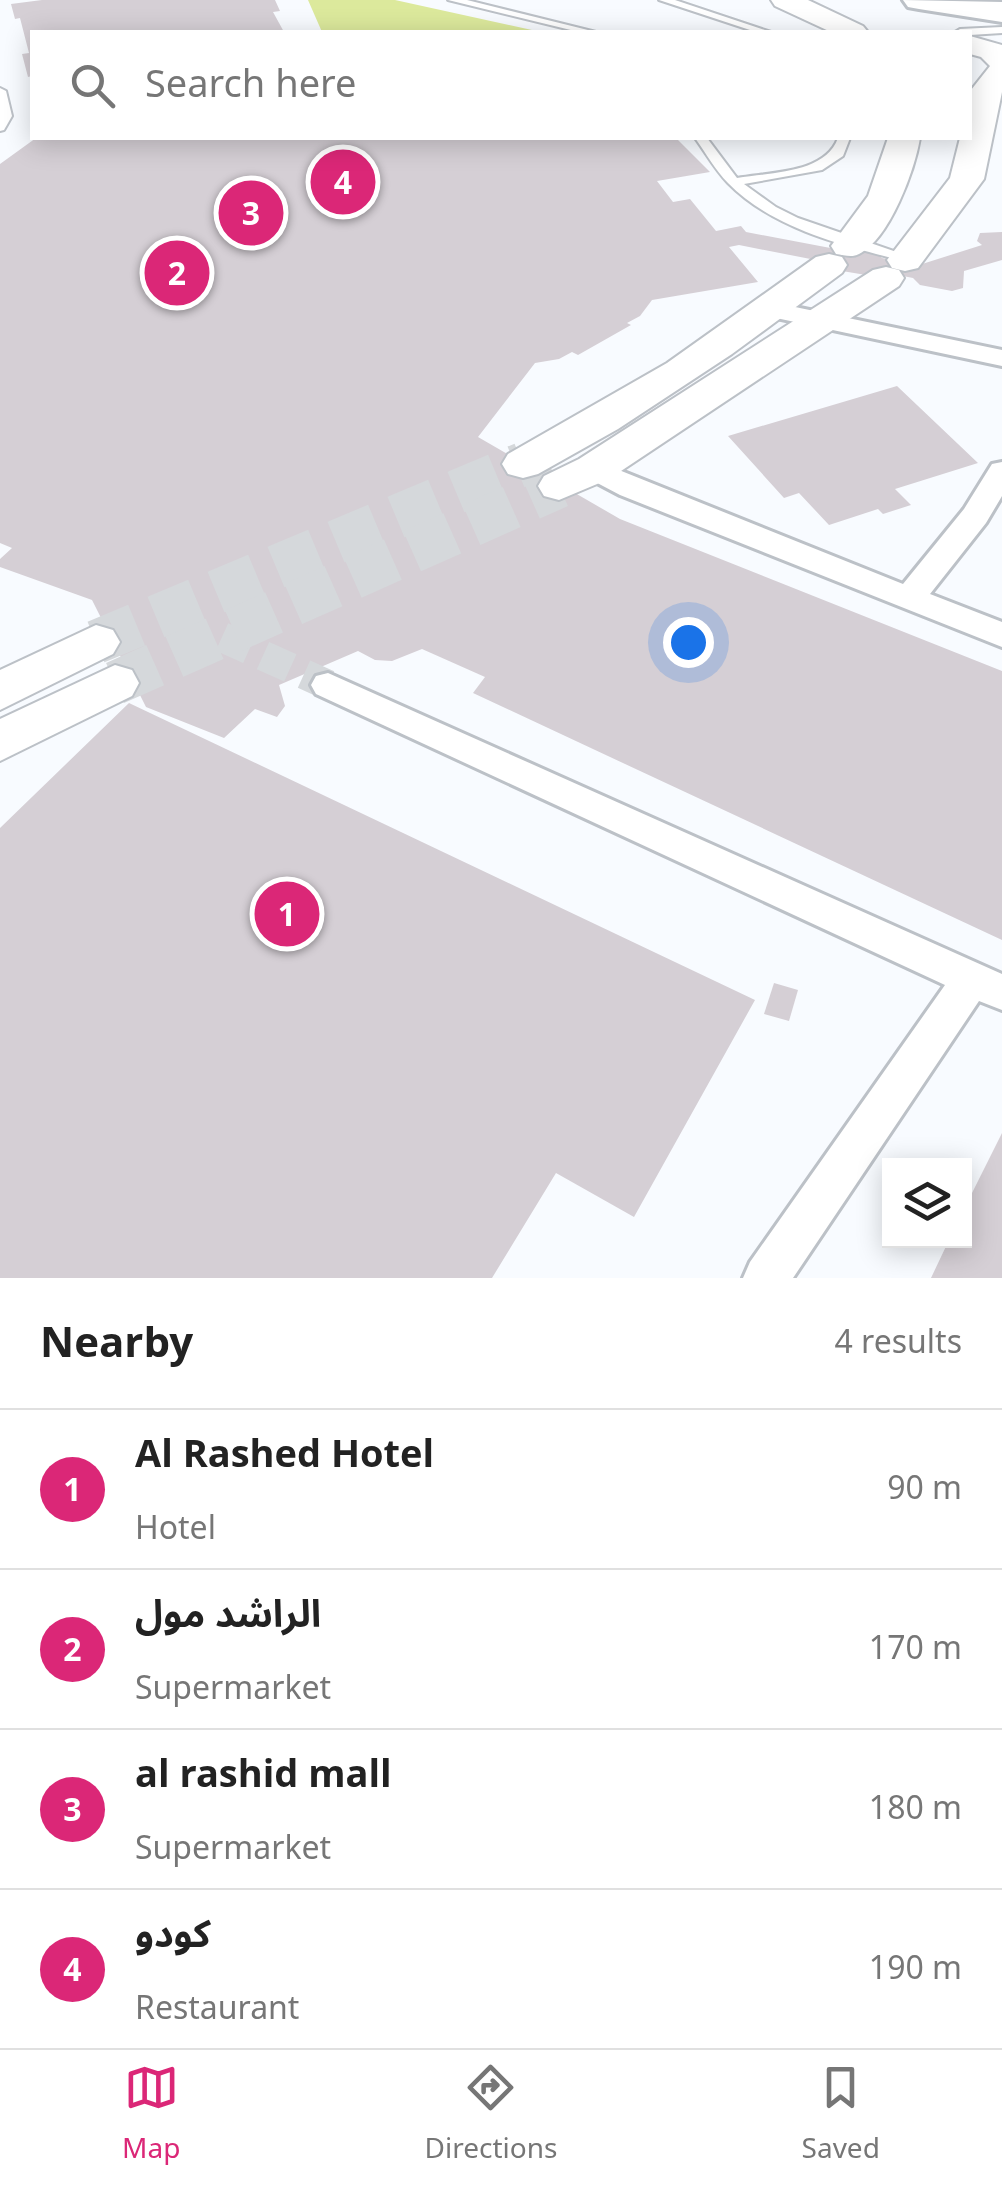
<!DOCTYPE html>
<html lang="en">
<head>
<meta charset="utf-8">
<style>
  :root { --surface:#fff; --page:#f6f6f6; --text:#222; --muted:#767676; --line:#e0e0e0; --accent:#db2777 }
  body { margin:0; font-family:Georgia,"Noto Sans Arabic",serif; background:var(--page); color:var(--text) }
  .controls { position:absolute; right:30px; bottom:30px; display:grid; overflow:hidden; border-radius:0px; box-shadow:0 5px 25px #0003 }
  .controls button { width:90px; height:90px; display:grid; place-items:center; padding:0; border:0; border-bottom:2px solid var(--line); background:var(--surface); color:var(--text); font:50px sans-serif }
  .you { position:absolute; left:688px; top:642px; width:35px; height:35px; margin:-25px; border:8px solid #fff; border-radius:50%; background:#1a73e8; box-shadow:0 0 0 15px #1a73e833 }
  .badge { display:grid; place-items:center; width:65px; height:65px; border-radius:50%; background:var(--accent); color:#fff; font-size:32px; font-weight:700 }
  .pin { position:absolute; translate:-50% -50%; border:5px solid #fff; box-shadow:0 2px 10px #0006 }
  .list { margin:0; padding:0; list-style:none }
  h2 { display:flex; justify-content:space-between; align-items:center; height:130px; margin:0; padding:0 40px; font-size:42px }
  h2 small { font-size:32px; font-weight:400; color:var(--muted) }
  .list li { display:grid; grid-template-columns:65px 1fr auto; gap:30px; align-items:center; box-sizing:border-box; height:160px; padding:0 40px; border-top:2px solid var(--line) }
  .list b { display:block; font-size:38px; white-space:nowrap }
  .list p { margin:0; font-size:32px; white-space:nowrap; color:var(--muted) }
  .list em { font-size:32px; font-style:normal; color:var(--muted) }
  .icon { flex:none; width:55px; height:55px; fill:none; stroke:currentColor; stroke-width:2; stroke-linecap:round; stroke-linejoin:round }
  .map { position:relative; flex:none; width:1002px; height:1278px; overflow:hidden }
  .search { position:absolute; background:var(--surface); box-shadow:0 5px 25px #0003; left:30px; right:30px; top:30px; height:110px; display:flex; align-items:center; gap:25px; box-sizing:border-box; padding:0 35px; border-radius:0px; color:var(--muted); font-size:38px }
  .sheet { height:770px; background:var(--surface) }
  nav { display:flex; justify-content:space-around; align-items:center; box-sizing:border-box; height:140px; border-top:2px solid var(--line); background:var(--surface); font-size:28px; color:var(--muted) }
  nav a { display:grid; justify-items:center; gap:5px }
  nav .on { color:var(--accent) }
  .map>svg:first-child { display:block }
</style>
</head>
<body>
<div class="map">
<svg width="1002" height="1278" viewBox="0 0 1002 1278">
  <rect width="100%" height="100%" fill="#f8fbff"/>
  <path fill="#dce99c" d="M 308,0 L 395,0 L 541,32 L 322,32 Z"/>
  <g fill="#d5cfd5">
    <path d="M 42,0 L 275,0 L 280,11 L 273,12 L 284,32 L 32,32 L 32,76 L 28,77 L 22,54 L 29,53 L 20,18 L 15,19 L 11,4 Z"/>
    <path d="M 36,138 L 676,138 L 710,172 L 657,181 L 673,202 L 690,199 L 716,231 L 741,226 L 746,232 L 841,250 L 851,247 L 874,251 L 882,258 L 919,265 L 982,245 L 977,241 L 980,233 L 1002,232 L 1002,260 L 964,271 L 963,288 L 952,291 L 920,285 L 913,278 L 878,271 L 866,275 L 842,271 L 836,264 L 739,245 L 729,247 L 758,282 L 652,300 L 640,316 L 627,323 L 631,325 L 578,355 L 572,352 L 559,359 L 535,363 L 478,437 L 620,519 L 1002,671 L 1002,940 L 473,693 L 485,677 L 422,649 L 392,661 L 375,660 L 358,651 L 279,685 L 285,706 L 277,717 L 255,709 L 224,738 L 146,707 L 92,600 L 0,567 L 0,559 L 12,548 L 0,543 L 0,164 Z"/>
    <path d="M 897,386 L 978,463 L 895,489 L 911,505 L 883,514 L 878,509 L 829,525 L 799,493 L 784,498 L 728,436 Z"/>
    <path d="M 129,703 L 755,1000 L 634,1217 L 556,1173 L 492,1278 L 0,1278 L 0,828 Z"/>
    <path d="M 774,983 L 798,990 L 789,1021 L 764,1014 Z"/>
    <path d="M 1002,1133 L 1002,1278 L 931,1278 L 949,1240 L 964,1240 L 964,1209 Z"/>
  </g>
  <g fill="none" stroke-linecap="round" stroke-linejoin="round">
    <path stroke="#d5d8db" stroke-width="30" stroke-dasharray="30 15" stroke-linecap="butt" d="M 222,637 L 328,685"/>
    <g stroke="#d5d8db" stroke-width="44" stroke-dasharray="44 21" stroke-linecap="butt">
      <path d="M 96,642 L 523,464"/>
      <path d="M 115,683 L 559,486"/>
    </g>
    <g stroke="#bcc1c7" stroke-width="4">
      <g id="lane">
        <path d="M 448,0 L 467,0 L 596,32 L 579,32 Z"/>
        <path d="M 659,0 L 675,0 L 771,32 L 756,32 Z"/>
        <path d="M 1002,27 L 1002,33 L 970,35 L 970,32 L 955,32 L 960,29 Z"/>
        <path d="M 0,88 L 6,91 L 12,116 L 4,130 L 0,131 Z"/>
        <path d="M 695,138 L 707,138 L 737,178 C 770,172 825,174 838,138 L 850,138 L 843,156 L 822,170 L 744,184 L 776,207 L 798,218 L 914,258 L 907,262 C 846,246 774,230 728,183 C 715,170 706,153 695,138 Z"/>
      </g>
    </g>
    <g stroke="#bcc1c7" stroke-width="6">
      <g id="street">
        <path d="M 771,302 L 1002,350 L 1002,366 L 762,315 L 758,310 Z"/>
        <path d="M 594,460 L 903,584 L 964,509 L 992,464 L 1002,462 L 1002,496 L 986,523 L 930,594 L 1002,622 L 1002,647 L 620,495 L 584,476 L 579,469 L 584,462 Z"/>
        <path d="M 328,673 L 1002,974 L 1002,1010 L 979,1001 L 793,1278 L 743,1278 L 750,1262 L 945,985 L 316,694 L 311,685 L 316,676 Z"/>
      </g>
    </g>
    <g stroke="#bcc1c7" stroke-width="4">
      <g id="secondary">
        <path d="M 771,0 L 808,0 L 863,26 L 868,32 L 831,32 L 775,6 Z"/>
        <path d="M 970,36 L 1002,45 L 1002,92 L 984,179 L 918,268 L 905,271 L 892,268 L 887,260 L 950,178 L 960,138 L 970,138 L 971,90 L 990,66 L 981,57 L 970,54 Z"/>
        <path d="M 888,138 L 920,138 C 915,169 890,239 859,254 C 852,258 844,255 836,254 L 831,246 L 868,196 Z"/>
        <path d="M 829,254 L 842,257 L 847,265 L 842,273 L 732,354 L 618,429 L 538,474 L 523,478 L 508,474 L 502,464 L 508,454 L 667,363 L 816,257 Z"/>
        <path d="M 886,267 L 899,270 L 904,278 L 899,286 L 609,479 L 559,500 L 544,496 L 538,486 L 544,476 L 579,459 L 873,270 Z"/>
        <path d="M 96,625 L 113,630 L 120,642 L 113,654 L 0,710 L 0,670 Z"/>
        <path d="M 115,665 L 132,670 L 139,683 L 132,696 L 0,761 L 0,719 Z"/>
      </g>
    </g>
    <g stroke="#bcc1c7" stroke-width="6">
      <path id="primary" d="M 903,0 L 1002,2 L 1002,22 L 919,9 L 908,7 Z"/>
    </g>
    <use href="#lane" fill="#fff" fill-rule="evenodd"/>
    <use href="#street" fill="#fff" fill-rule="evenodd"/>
    <use href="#secondary" fill="#fff" fill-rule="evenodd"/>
    <use href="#primary" fill="#fff" fill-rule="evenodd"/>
  </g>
</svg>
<div class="controls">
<button><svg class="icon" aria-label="layers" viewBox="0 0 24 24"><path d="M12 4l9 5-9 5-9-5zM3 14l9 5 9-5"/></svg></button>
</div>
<div class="you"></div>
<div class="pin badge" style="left:287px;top:914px">1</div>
<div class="pin badge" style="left:177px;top:273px">2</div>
<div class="pin badge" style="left:251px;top:213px">3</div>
<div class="pin badge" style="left:343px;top:182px">4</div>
<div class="search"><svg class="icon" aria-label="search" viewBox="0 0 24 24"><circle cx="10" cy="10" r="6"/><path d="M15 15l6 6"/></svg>Search here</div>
</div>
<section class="sheet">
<h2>Nearby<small>4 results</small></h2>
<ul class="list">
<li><span class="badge">1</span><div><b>Al Rashed Hotel</b><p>Hotel</p></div><em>90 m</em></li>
<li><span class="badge">2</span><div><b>الراشد مول</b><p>Supermarket</p></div><em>170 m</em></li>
<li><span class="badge">3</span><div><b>al rashid mall</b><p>Supermarket</p></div><em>180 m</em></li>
<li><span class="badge">4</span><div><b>كودو</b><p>Restaurant</p></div><em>190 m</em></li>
</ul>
</section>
<nav>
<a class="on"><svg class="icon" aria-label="map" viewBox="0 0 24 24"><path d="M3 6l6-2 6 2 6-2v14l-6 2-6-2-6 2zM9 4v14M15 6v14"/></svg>Map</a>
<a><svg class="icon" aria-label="directions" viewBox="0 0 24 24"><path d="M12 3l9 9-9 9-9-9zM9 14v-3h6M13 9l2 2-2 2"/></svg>Directions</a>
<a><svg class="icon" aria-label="saved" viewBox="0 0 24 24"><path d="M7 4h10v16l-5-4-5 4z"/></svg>Saved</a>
</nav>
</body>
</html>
